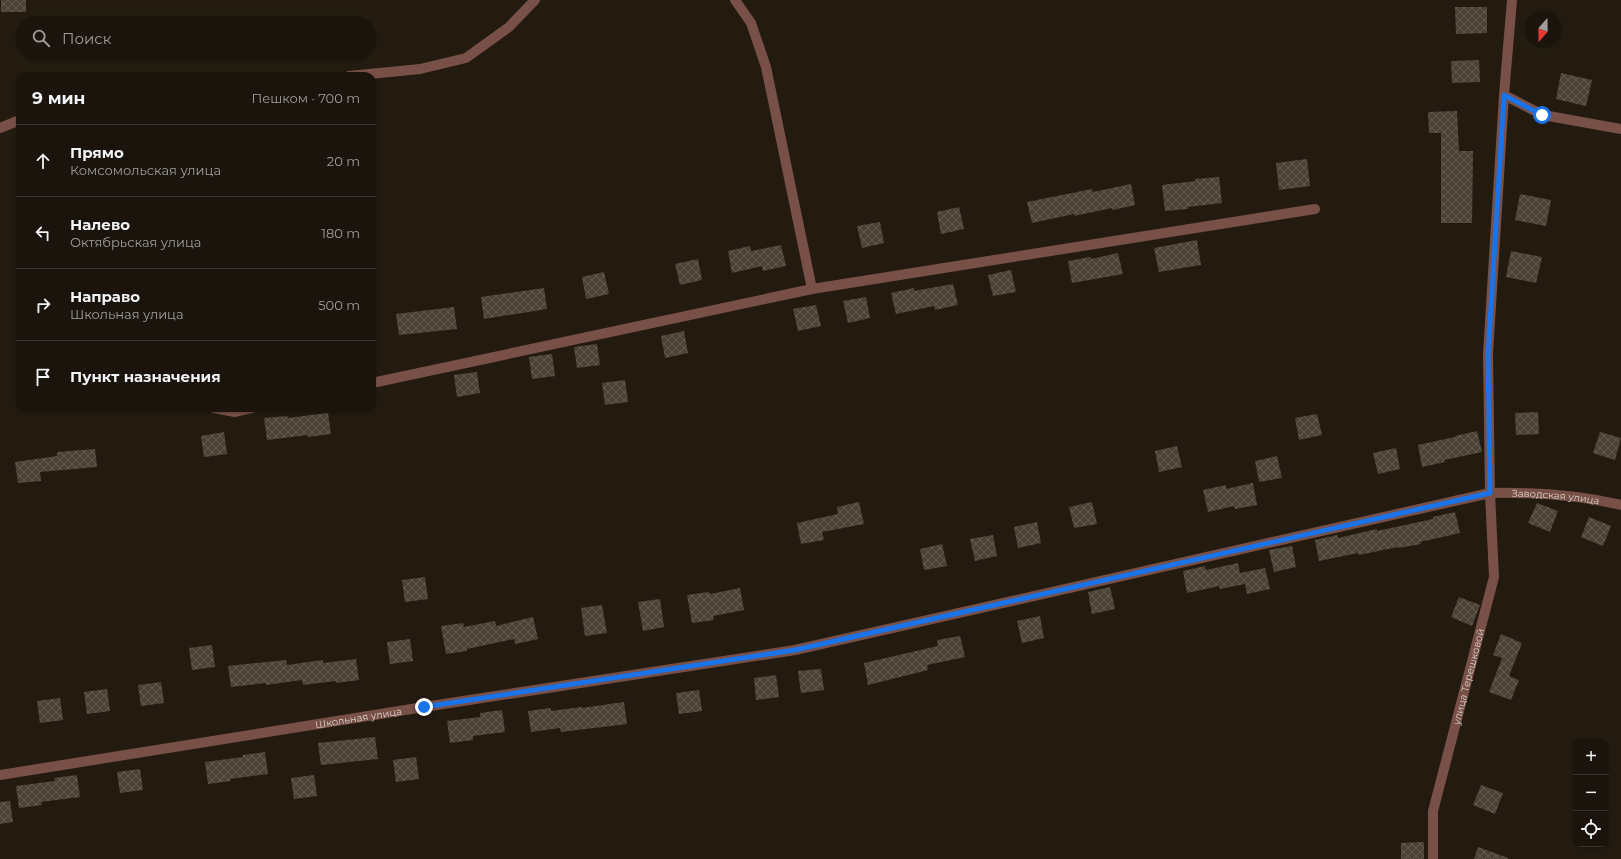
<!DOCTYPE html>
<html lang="ru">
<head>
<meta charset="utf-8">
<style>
  :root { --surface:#1a140c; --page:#27211a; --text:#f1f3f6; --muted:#9f9e9d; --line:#38332d }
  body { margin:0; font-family:Montserrat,sans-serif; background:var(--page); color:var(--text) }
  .controls { position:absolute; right:12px; bottom:12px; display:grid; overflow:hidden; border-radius:8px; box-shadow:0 1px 3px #0004 }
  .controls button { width:36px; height:36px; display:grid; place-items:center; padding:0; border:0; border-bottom:1px solid var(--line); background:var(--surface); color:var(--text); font:20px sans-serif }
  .compass { position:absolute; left:1525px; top:12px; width:36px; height:36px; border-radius:50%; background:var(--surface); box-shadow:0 1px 3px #0004; rotate:200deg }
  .stop { position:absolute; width:12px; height:12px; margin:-9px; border:3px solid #1a73e8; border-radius:50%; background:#fff }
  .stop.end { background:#1a73e8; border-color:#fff; box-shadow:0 1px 4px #0008 }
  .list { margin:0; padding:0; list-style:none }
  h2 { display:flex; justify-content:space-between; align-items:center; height:52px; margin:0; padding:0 16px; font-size:17px }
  h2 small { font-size:13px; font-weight:400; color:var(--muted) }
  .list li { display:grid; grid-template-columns:26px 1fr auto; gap:12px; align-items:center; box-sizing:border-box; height:72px; padding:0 16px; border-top:1px solid var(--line) }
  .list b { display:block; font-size:15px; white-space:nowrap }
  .list p { margin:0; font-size:13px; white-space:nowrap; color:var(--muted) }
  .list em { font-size:13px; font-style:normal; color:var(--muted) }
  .icon { flex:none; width:22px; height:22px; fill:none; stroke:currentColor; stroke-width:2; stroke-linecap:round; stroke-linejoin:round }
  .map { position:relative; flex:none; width:1621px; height:859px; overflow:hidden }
  .search { position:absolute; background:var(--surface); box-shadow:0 1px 3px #0004; left:16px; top:16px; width:360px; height:44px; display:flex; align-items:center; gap:10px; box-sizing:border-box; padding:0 14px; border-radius:22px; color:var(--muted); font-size:15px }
  .panel { position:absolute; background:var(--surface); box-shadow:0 1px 3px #0004; left:16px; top:72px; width:360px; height:340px; border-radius:12px }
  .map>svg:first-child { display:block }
</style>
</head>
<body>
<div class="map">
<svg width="1621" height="859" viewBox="0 0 1621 859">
  <defs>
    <pattern id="building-cross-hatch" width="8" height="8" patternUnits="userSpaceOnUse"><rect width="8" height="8" fill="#4c4337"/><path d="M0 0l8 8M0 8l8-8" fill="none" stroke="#655d53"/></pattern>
  </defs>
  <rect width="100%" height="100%" fill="#231b10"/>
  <g fill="url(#building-cross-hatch)">
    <rect x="1" y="0" width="25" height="12"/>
    <path d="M 1455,7 L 1487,7 L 1487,33 L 1456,34 Z"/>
    <path d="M 1479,60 L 1480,82 L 1452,83 L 1451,61 Z"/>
    <path d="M 1561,73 L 1592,80 L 1586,106 L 1556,99 Z"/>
    <path d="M 1457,111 L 1459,151 L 1473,151 L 1472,223 L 1441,223 L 1441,133 L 1429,133 L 1428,112 Z"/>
    <path d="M 1307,159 L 1310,186 L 1279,190 L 1276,163 Z"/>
    <path d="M 1219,177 L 1222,203 L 1188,207 L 1188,209 L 1165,211 L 1162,185 L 1196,181 L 1195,179 Z"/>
    <path d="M 1131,184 L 1135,205 L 1113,210 L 1112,208 L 1074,216 L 1074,214 L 1032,223 L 1027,202 L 1092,189 L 1093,192 Z"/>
    <path d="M 1520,194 L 1551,200 L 1546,226 L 1515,220 Z"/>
    <path d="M 959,207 L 964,229 L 941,234 L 937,212 Z"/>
    <path d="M 880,222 L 884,243 L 862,248 L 857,226 Z"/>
    <path d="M 1197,240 L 1201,265 L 1159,272 L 1154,248 Z"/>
    <path d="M 781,245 L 786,266 L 763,271 L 762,266 L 732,273 L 728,251 L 750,246 L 751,251 Z"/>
    <path d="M 1511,251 L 1542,257 L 1536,283 L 1506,277 Z"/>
    <path d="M 1118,253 L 1123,274 L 1072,283 L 1068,261 L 1090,257 L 1091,259 Z"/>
    <path d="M 698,259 L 702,280 L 680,285 L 675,264 Z"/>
    <path d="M 1011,270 L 1016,292 L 993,296 L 988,275 Z"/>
    <path d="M 604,272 L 609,294 L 586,299 L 582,277 Z"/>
    <path d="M 953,284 L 958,305 L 935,310 L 934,306 L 896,314 L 891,293 L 914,288 L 914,291 Z"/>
    <path d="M 544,288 L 547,309 L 484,319 L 481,297 Z"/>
    <path d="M 866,297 L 870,318 L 848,323 L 843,301 Z"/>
    <path d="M 816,305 L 821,326 L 798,331 L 793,309 Z"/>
    <path d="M 454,307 L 457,329 L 399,335 L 396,314 Z"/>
    <path d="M 684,331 L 688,353 L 665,358 L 661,336 Z"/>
    <path d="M 597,344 L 600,365 L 577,368 L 574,347 Z"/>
    <path d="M 552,354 L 555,376 L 532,379 L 529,357 Z"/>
    <path d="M 477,372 L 480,393 L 457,397 L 454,375 Z"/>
    <path d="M 625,380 L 628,402 L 605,405 L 602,383 Z"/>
    <path d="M 1538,412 L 1539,434 L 1516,435 L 1515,413 Z"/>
    <path d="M 328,413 L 331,434 L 308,437 L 308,435 L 267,440 L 264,418 L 287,416 L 288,418 Z"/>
    <path d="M 1317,414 L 1322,435 L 1299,440 L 1295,418 Z"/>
    <path d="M 1477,431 L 1482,452 L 1444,460 L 1445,462 L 1422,467 L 1418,445 L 1455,437 L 1455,436 Z"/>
    <path d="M 224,432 L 227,454 L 204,457 L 201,436 Z"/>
    <path d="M 1600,432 L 1621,438 L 1615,460 L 1593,453 Z"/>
    <path d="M 1177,446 L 1182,467 L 1159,472 L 1155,451 Z"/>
    <path d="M 1396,448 L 1400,469 L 1378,474 L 1373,453 Z"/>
    <path d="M 95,449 L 97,467 L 40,472 L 41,481 L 18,483 L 15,462 L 57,456 L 57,452 Z"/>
    <path d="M 1277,456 L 1282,478 L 1259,482 L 1255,461 Z"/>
    <path d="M 1253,483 L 1257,505 L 1235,509 L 1234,506 L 1208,512 L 1203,490 L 1226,485 L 1226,489 Z"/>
    <path d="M 859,502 L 864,524 L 822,532 L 824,540 L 801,544 L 797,523 L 838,514 L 837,507 Z"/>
    <path d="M 1092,502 L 1097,524 L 1074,528 L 1069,507 Z"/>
    <path d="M 1537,503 L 1558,511 L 1550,532 L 1528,523 Z"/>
    <path d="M 1455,512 L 1460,533 L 1420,542 L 1421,544 L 1398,548 L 1398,547 L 1359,555 L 1358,553 L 1319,561 L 1315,540 L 1337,535 L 1338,538 L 1377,529 L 1377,531 L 1433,519 L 1433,517 Z"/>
    <path d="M 1589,517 L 1611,526 L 1603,546 L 1581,537 Z"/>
    <path d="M 1037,522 L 1041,543 L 1018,548 L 1014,527 Z"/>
    <path d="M 993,535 L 997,556 L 975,561 L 970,539 Z"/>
    <path d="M 942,544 L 947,566 L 924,570 L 920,549 Z"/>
    <path d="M 1292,546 L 1296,567 L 1274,572 L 1269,550 Z"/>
    <path d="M 1238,563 L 1240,573 L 1265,568 L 1270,589 L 1247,594 L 1245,584 L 1220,589 L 1219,586 L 1187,593 L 1183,571 L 1205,566 L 1206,570 Z"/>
    <path d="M 425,577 L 428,599 L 405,602 L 402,580 Z"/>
    <path d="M 1110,587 L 1115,609 L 1092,614 L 1088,592 Z"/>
    <path d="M 740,588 L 744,610 L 713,616 L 714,620 L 692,623 L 687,595 L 709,592 L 710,594 Z"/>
    <path d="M 1459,597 L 1480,605 L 1472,626 L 1451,617 Z"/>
    <path d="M 660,599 L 664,627 L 643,631 L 638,602 Z"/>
    <path d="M 602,605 L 607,633 L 585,636 L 581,608 Z"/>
    <path d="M 1040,616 L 1044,638 L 1022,643 L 1017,621 Z"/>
    <path d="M 533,617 L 538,639 L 515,644 L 514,639 L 467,649 L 467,651 L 446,654 L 441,626 L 463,623 L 464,627 L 495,621 L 496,626 Z"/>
    <path d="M 1501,634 L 1522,643 L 1509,676 L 1519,680 L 1511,700 L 1489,692 L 1502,658 L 1493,655 Z"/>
    <path d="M 960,636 L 965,657 L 927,665 L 928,670 L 868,685 L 864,663 L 938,646 L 937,640 Z"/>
    <path d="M 410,639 L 413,661 L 390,664 L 387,642 Z"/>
    <path d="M 212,645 L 215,667 L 192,670 L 189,648 Z"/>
    <path d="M 356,659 L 359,680 L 336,683 L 336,681 L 303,685 L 302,680 L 266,685 L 266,683 L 231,687 L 228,666 L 286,660 L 287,665 L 323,660 L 323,663 Z"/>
    <path d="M 821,669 L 824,690 L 801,693 L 798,671 Z"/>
    <path d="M 776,675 L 779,697 L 756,700 L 754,678 Z"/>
    <path d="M 161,682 L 164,703 L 141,706 L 138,685 Z"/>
    <path d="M 107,689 L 110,711 L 87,714 L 84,692 Z"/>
    <path d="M 699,690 L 702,711 L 679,714 L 676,693 Z"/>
    <path d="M 60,698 L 63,720 L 40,723 L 37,701 Z"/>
    <path d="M 624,702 L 627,724 L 561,732 L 560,728 L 531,732 L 528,711 L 551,708 L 551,711 L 581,707 L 581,708 Z"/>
    <path d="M 502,710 L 505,732 L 473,736 L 473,740 L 450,743 L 447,721 L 480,717 L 480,713 Z"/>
    <path d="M 375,737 L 378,759 L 321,765 L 318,743 Z"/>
    <path d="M 265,752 L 268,774 L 230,779 L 231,781 L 208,784 L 205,762 L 243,757 L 243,755 Z"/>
    <path d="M 416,757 L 419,779 L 396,782 L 393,760 Z"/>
    <path d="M 140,769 L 143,790 L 120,793 L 117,772 Z"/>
    <path d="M 77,775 L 80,797 L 41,802 L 42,805 L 19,808 L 16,786 L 55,781 L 54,778 Z"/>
    <path d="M 314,775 L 317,796 L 294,799 L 291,778 Z"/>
    <path d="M 1481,785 L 1503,793 L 1495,814 L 1473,805 Z"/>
    <path d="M 10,801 L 13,822 L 0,824 L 0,802 Z"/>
    <path d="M 1424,842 L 1424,859 L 1401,859 L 1401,843 Z"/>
    <path d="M 1478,847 L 1508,858 L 1508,859 L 1474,859 Z"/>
  </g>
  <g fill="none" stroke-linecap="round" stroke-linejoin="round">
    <g stroke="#795047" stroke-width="10">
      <path d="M 735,0 L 751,23 L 766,67 L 812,289"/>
      <path d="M 349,76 L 420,69 L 466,58 L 509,27 L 535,0"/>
      <path d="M 1504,95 L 1543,115 L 1621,129"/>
      <path d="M 0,128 L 20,120"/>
      <path d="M 372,383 L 812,289 L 1315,209"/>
      <path d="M 214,408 L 235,412 L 252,408"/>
      <path id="s1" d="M 0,775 L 424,707 L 795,650 L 1490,493 C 1534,492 1578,495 1621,505"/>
      <path id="s2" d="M 1433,859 L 1433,811 L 1494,577 L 1490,493 L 1488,354 L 1504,95 L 1512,0"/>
    </g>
  </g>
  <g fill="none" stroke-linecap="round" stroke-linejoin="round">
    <path stroke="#1a73e8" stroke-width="5" d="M 424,707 L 795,650 L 1490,493 L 1488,354 L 1504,95 L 1542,115"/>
  </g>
  <g text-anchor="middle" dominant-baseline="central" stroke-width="4" stroke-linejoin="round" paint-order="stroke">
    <g font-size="10" fill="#d6d1c9" stroke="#231b10">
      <text stroke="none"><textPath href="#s1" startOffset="1583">Заводская улица</textPath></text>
      <text stroke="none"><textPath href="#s2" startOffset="187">улица Терешковой</textPath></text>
      <text stroke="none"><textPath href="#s1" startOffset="363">Школьная улица</textPath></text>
    </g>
  </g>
</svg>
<div class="controls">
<button>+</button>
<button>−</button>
<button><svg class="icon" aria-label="locate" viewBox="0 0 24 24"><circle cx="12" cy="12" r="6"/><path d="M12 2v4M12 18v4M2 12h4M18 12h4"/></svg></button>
</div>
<svg class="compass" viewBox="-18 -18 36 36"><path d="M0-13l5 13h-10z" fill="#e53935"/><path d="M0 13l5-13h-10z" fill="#9f9e9d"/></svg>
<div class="stop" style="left:1542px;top:115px"></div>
<div class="stop end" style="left:424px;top:707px"></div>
<div class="search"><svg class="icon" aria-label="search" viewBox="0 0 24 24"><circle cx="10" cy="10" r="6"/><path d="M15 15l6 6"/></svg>Поиск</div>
<section class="panel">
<h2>9 мин<small>Пешком · 700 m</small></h2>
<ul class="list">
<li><svg class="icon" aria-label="ahead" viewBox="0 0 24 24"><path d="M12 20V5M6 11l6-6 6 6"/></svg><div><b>Прямо</b><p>Комсомольская улица</p></div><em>20 m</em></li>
<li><svg class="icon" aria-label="left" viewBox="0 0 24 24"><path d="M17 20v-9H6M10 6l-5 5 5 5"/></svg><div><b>Налево</b><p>Октябрьская улица</p></div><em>180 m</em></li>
<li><svg class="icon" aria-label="right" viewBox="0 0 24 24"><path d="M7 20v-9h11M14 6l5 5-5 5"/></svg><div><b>Направо</b><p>Школьная улица</p></div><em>500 m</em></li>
<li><svg class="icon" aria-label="arrive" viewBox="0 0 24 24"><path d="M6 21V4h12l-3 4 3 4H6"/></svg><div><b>Пункт назначения</b></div></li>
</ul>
</section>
</div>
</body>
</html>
